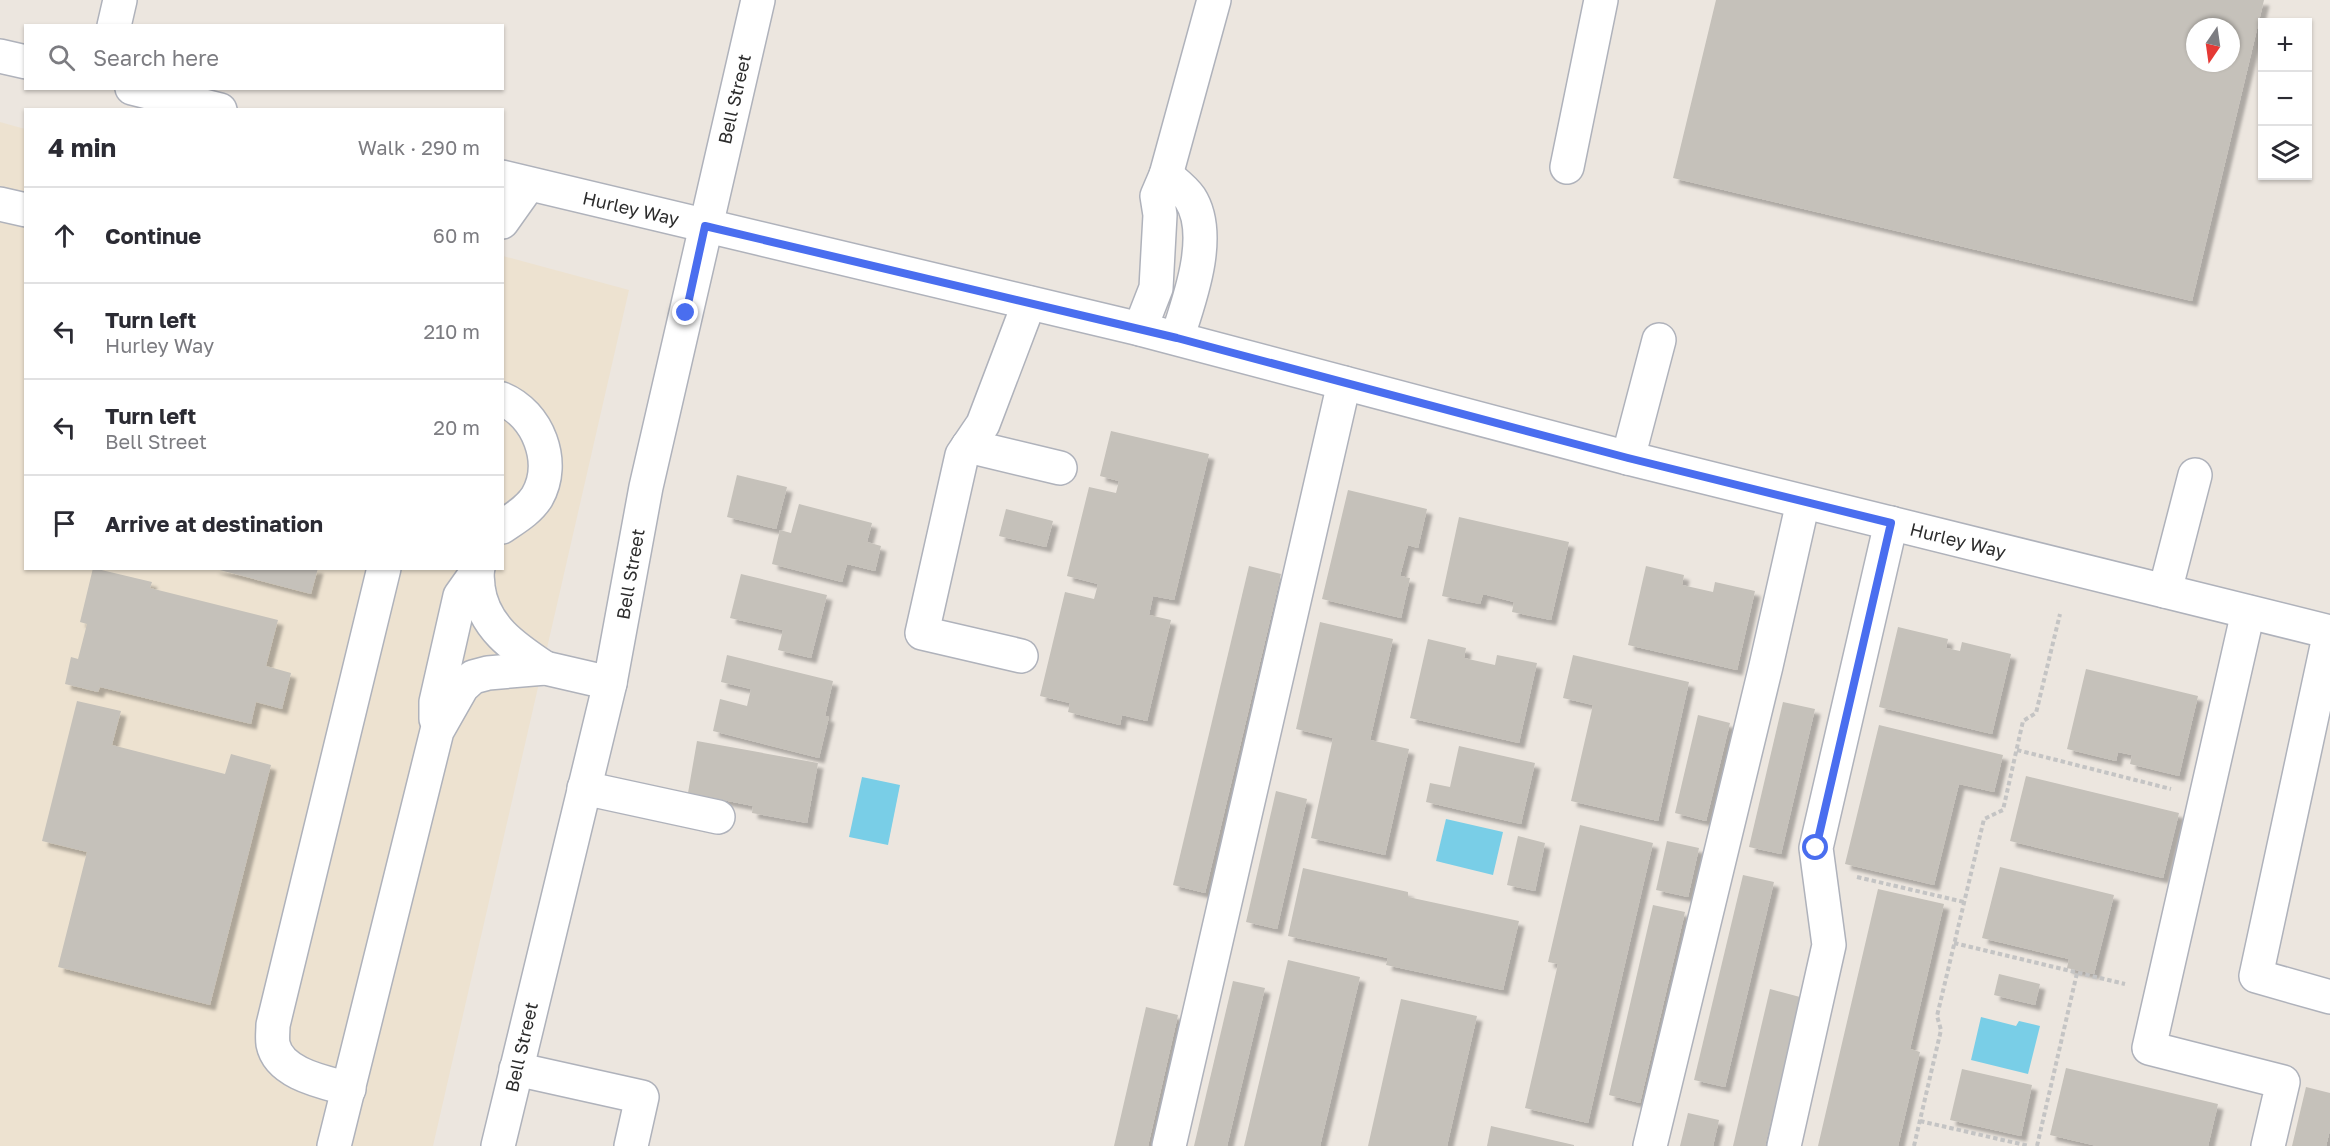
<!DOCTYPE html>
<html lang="en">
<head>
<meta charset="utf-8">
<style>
  :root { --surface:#fff; --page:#f7f7f7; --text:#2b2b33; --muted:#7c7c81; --line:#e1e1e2 }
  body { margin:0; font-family:"Golos Text",sans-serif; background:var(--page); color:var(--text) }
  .controls { position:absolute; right:18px; top:18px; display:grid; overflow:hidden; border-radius:0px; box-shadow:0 2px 4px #0004 }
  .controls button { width:54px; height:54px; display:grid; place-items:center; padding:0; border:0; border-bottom:2px solid var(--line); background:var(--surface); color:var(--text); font:30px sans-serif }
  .compass { position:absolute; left:2186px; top:18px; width:54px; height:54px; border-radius:50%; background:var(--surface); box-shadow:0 2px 4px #0004; rotate:193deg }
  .stop { position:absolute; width:18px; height:18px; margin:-14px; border:4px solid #4a6eef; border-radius:50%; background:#fff }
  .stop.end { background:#4a6eef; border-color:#fff; box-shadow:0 2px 6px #0008 }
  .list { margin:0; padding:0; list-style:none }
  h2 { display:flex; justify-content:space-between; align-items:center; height:78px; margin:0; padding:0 24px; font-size:26px }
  h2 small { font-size:20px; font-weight:400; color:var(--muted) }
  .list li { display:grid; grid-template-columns:39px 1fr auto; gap:18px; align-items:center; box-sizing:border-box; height:96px; padding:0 24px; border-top:2px solid var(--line) }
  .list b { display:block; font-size:22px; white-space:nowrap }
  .list p { margin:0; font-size:20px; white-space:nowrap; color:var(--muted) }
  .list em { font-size:20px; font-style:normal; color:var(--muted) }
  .icon { flex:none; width:33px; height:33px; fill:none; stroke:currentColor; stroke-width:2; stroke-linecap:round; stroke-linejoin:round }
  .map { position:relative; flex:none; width:2330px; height:1146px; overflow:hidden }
  .search { position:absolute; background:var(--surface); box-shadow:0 2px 4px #0004; left:24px; top:24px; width:480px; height:66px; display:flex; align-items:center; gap:15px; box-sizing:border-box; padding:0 21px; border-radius:0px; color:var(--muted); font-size:22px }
  .panel { position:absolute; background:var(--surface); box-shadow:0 2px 4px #0004; left:24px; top:108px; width:480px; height:462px; border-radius:0px }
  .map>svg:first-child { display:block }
</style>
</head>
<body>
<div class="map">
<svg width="2330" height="1146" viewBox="0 0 2330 1146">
  <defs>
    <filter id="shadow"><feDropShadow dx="5.5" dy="5.5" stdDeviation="1.5" flood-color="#0004"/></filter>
  </defs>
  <rect width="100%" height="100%" fill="#ece6df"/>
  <path fill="#ede2d0" d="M 0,122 L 25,129 L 26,568 L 502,568 L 503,256 L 629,290 L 433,1146 L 0,1146 Z"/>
  <g fill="#79cee7">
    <path d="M 862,777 L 900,785 L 888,845 L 849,837 Z"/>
    <path d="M 1446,819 L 1503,832 L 1493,875 L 1436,861 Z"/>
    <path d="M 1981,1017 L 2016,1026 L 2019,1021 L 2040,1026 L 2028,1074 L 1971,1060 Z"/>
  </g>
  <g fill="#c5c1ba" fill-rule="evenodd" filter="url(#shadow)">
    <path d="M 1716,0 L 2264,0 L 2192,301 L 1673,178 ZM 2195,27 L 2231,27 L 2231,63 L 2195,63 Z"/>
    <path d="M 1111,431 L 1209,454 L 1174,600 L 1153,596 L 1149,615 L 1171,620 L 1147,721 L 1122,715 L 1120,725 L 1068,712 L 1070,703 L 1040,696 L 1065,592 L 1094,599 L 1098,584 L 1067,576 L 1089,487 L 1116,493 L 1119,481 L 1100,476 Z"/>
    <path d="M 737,475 L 787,487 L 776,529 L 727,517 Z"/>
    <path d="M 1348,490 L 1427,509 L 1418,548 L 1408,545 L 1400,576 L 1410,578 L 1401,618 L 1322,599 Z"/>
    <path d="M 799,504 L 872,523 L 867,542 L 881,546 L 875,571 L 847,564 L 842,582 L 772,564 L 780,530 L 791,533 Z"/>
    <path d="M 1006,509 L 1053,521 L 1046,547 L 999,536 Z"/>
    <path d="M 1459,517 L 1569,542 L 1551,620 L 1512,612 L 1514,602 L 1483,594 L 1480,604 L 1442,596 Z"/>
    <path d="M 1249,566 L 1281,574 L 1205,893 L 1173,885 Z"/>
    <path d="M 1646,566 L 1684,575 L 1682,585 L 1713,592 L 1715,582 L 1755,591 L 1737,670 L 1628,645 Z"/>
    <path d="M 93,568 L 152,582 L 150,588 L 278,620 L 266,666 L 291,673 L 282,709 L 256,702 L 251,724 L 100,687 L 98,692 L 65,684 L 71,657 L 78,659 L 87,624 L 80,622 Z"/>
    <path d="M 212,568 L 318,568 L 311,594 Z"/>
    <path d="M 741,574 L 827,595 L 811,658 L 778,650 L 783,630 L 730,618 Z"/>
    <path d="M 1320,622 L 1393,639 L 1370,740 L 1409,749 L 1385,855 L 1311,838 L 1333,738 L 1296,729 Z"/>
    <path d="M 1898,627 L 1948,639 L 1946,648 L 1960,651 L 1962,642 L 2011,654 L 1992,734 L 1879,707 Z"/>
    <path d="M 1428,639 L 1466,648 L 1464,658 L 1495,665 L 1497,655 L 1537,663 L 1519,743 L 1410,718 Z"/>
    <path d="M 727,655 L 833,681 L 825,716 L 829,717 L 819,758 L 713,731 L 720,699 L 747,706 L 751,689 L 721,682 Z"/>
    <path d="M 1573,655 L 1689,682 L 1658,821 L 1571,801 L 1593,705 L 1563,698 Z"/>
    <path d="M 2086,669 L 2198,696 L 2179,776 L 2130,764 L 2132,755 L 2118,752 L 2116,761 L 2067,749 Z"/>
    <path d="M 77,701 L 121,711 L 112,745 L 225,774 L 231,754 L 271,765 L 210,1005 L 58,967 L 87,852 L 42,841 Z"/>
    <path d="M 1783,702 L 1815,709 L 1781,854 L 1749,847 Z"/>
    <path d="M 1698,715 L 1730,723 L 1706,821 L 1675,813 Z"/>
    <path d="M 1879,725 L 2003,755 L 1994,792 L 1959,784 L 1934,885 L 1845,864 Z"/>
    <path d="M 697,741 L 818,763 L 807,823 L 752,813 L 753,806 L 688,793 Z"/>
    <path d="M 1459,746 L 1535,763 L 1521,824 L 1426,802 L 1430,783 L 1450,787 Z"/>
    <path d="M 2026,776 L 2179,813 L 2163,878 L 2010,841 Z"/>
    <path d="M 1276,791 L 1307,799 L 1277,929 L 1246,922 Z"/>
    <path d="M 1580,825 L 1653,843 L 1588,1123 L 1525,1108 L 1558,964 L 1548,962 Z"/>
    <path d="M 1518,836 L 1545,843 L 1535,891 L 1507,885 Z"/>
    <path d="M 1667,841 L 1699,848 L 1688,897 L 1656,890 Z"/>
    <path d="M 2000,867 L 2114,895 L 2094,974 L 2067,968 L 2069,959 L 1982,938 Z"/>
    <path d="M 1303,868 L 1408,892 L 1408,897 L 1519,921 L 1503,990 L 1386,965 L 1388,958 L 1288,936 Z"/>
    <path d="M 1743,875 L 1774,882 L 1725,1087 L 1694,1080 Z"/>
    <path d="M 1878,889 L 1944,904 L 1910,1049 L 1920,1052 L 1898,1146 L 1818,1146 Z"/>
    <path d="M 1653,905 L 1685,912 L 1640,1103 L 1609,1095 Z"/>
    <path d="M 1288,960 L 1360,977 L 1320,1146 L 1244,1146 Z"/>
    <path d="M 1999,974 L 2040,984 L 2035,1005 L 1994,995 Z"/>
    <path d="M 1233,981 L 1265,988 L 1227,1146 L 1194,1146 Z"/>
    <path d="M 1770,989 L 1800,997 L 1765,1146 L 1733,1146 Z"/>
    <path d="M 1401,999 L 1477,1016 L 1447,1146 L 1368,1146 Z"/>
    <path d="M 1146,1007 L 1178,1015 L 1148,1146 L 1114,1146 Z"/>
    <path d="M 2066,1068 L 2218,1104 L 2208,1146 L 2097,1146 L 2050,1135 Z"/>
    <path d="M 1962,1069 L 2032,1085 L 2021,1136 L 1950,1120 Z"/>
    <path d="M 2306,1087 L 2330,1093 L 2330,1130 L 2326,1146 L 2292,1146 Z"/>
    <path d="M 1688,1113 L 1719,1120 L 1713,1146 L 1680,1146 Z"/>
    <path d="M 1491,1126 L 1574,1145 L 1574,1146 L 1487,1146 Z"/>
  </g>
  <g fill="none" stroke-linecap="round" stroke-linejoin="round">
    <g stroke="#afb2bb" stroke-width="36">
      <g id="minor">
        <path d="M 114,26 L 120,0"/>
        <path d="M 0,56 L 26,62"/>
        <path d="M 132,88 L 220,110"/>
        <path d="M 1567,167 L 1601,0"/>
        <path d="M 1166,175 L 1214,0"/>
        <path d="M 502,177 L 1140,329 L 1628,458 L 2330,632"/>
        <path d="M 0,204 L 26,210"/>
        <path d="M 502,222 L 529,184"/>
        <path d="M 1140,329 L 1156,288 L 1160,215 L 1157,196 L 1166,175 C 1174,182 1184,189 1190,198 C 1214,235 1189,301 1177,338"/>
        <path d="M 502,399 C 538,414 557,462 537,497 C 529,510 515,518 502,527"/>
        <path d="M 968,446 L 1060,468"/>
        <path d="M 1628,458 L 1659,340"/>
        <path d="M 478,568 C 476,575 478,581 478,587 C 483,627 515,648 545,668"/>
        <path d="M 2165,591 L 2195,475"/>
        <path d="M 2248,612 L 2149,1048 L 2283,1082 L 2268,1146"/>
        <path d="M 2330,632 L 2256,976 L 2330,997"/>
        <path d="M 1021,656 L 922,633 L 962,455 L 983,424 L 1029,303"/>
        <path d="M 436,719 L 436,702 L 460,596 L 477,572"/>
        <path d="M 584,788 L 718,817"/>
        <path d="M 516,1069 L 642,1097 L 631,1146"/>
        <path d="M 349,1089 C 324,1082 279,1074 273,1044 C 272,1038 273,1031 273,1025 L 384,568"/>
        <path d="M 334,1146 L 437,731 L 462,687 L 473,677 L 488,673 L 545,668 L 610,683"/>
        <path d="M 498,1146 L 610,683 L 646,487 L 758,0"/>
        <path d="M 1169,1146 L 1344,383"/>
        <path d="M 1650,1146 L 1766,666 L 1803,502"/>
        <path d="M 1784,1146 L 1829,945 L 1816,848 L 1891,523"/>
      </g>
    </g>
    <g stroke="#c4c4c4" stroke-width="4" stroke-dasharray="4.5 3" stroke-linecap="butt">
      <path d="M 2017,750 L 2171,789"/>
      <path d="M 1857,877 L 1964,902"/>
      <path d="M 1954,943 L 2125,984"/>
      <path d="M 1920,1121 L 2029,1146"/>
      <path d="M 1914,1146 L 1941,1030 L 1937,1016 L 1984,819 L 2003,810 L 2023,721 L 2036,713 L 2060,614"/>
      <path d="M 2037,1146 L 2077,973"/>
    </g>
    <use href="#minor" stroke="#fff" stroke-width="33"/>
  </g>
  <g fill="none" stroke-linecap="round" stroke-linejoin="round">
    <path stroke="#4a6eef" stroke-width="8" d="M 686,313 L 705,226 L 1177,338 L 1628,458 L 1891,523 L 1816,848"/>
  </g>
  <g text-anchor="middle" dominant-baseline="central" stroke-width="4.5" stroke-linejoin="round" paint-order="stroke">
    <g font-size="18" fill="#2c2c2c" stroke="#fff">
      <text transform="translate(734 99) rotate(-77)">Bell Street</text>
      <text transform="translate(631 208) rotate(13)">Hurley Way</text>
      <text transform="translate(1958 540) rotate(14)">Hurley Way</text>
      <text transform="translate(630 574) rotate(-80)">Bell Street</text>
      <text transform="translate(521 1047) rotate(-77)">Bell Street</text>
    </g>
  </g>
</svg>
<div class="controls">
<button>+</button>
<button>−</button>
<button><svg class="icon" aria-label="layers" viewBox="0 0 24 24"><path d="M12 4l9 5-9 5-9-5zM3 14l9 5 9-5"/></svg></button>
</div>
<svg class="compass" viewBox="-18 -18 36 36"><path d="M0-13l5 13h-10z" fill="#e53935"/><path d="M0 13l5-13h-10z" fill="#7c7c81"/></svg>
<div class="stop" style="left:1816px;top:848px"></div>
<div class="stop end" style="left:686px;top:313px"></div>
<div class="search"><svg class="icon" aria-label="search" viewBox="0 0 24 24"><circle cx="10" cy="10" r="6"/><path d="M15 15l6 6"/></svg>Search here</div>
<section class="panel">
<h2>4 min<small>Walk · 290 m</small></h2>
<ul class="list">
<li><svg class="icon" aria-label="ahead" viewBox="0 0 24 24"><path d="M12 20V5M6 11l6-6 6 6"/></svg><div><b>Continue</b></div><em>60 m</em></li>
<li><svg class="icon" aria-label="left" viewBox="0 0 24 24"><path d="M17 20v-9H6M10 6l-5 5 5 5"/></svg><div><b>Turn left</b><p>Hurley Way</p></div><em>210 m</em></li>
<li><svg class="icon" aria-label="left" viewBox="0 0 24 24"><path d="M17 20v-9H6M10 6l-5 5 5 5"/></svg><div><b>Turn left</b><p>Bell Street</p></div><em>20 m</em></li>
<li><svg class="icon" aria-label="arrive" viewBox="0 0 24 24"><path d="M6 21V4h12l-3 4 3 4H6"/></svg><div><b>Arrive at destination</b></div></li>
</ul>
</section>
</div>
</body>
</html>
